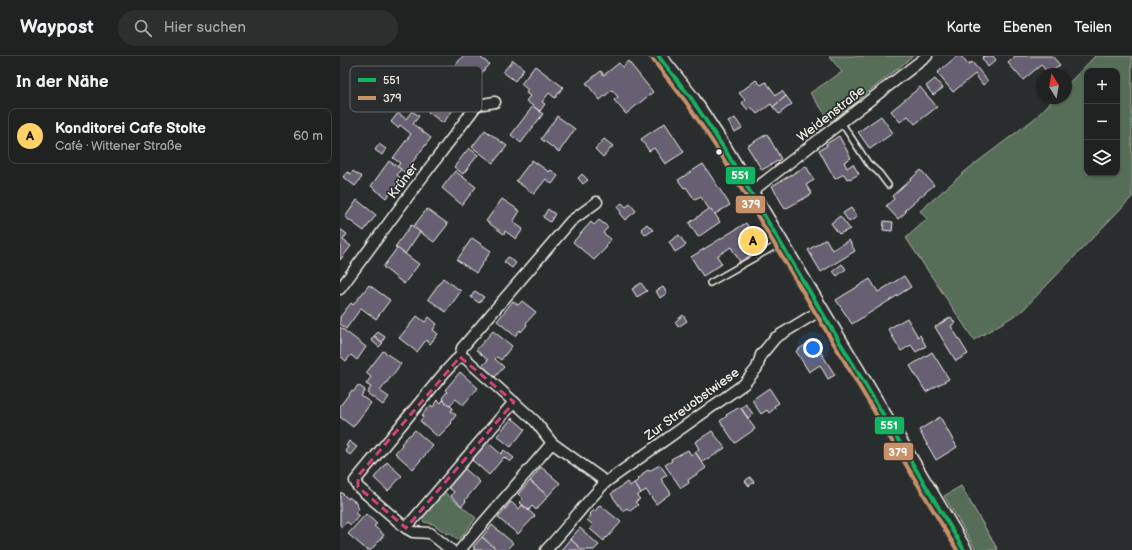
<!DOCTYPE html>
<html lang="de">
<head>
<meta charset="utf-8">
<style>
  :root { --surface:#202222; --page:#2d2f2f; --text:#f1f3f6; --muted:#a2a4a5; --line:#3d3f40; --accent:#ffd166 }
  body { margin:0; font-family:"Balsamiq Sans",sans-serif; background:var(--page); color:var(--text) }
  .controls { position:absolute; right:12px; top:12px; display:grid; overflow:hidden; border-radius:8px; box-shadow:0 1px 3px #0004 }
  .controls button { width:36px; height:36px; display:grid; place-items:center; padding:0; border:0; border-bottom:1px solid var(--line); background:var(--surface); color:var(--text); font:20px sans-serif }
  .compass { position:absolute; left:696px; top:12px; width:36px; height:36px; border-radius:50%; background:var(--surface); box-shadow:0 1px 3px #0004; rotate:349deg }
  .you { position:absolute; left:473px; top:292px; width:14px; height:14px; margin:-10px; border:3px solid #fff; border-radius:50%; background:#1a73e8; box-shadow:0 0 0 6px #1a73e833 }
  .badge { display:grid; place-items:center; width:26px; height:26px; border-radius:50%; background:var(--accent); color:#111; font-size:13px; font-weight:700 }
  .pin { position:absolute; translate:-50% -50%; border:2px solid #fff; box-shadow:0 1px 4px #0006 }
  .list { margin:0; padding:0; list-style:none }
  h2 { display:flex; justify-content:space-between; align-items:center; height:52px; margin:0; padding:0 16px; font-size:17px }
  h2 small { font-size:13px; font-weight:400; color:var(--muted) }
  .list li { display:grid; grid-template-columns:26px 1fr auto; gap:12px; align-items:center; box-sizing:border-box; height:56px; margin:0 8px 8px; padding:0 8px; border:1px solid var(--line); border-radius:8px }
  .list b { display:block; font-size:15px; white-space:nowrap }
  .list p { margin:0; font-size:13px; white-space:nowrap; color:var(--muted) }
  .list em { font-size:13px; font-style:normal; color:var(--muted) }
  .icon { flex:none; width:22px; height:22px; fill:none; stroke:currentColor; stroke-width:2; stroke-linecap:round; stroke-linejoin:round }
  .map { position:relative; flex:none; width:792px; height:494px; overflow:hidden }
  header { display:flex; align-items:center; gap:24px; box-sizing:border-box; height:56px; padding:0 20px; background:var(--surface); border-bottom:1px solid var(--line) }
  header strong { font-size:19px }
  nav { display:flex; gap:22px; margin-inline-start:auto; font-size:14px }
  .search { width:280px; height:36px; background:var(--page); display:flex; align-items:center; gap:10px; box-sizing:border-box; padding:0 14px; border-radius:22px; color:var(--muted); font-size:15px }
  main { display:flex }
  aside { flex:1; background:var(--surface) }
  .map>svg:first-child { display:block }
</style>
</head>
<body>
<header>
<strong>Waypost</strong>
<div class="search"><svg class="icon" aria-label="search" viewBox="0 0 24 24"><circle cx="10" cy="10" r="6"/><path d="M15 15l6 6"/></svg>Hier suchen</div>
<nav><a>Karte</a><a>Ebenen</a><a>Teilen</a></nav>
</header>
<main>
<aside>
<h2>In der Nähe<small></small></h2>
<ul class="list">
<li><span class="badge">A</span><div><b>Konditorei Cafe Stolte</b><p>Café · Wittener Straße</p></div><em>60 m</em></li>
</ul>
</aside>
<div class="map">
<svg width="792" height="494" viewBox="0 0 792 494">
  <rect width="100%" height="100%" fill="#2a2d2e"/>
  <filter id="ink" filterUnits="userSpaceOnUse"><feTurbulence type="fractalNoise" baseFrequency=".025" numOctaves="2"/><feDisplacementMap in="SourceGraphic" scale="8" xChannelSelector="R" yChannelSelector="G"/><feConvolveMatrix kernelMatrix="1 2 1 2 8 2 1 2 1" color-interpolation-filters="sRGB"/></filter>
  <g filter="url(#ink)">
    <g fill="#576d58" stroke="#a6afa0" fill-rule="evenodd">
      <path d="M 489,0 L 573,0 L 491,66 L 470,37 L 502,16 Z"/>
      <path d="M 755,0 L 792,0 L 792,141 L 682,255 L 634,284 L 566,182 L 587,163 L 580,155 L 628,113 L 694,63 L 715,42 L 726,42 L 726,30 ZM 747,15 L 777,15 L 777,117 L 747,117 Z"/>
      <path d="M 621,430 L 658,494 L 636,494 L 604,440 Z"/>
      <path d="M 101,436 L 104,436 L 136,462 L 119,484 L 109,477 L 107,478 L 93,468 L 84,466 L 81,459 Z"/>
    </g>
    <g fill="#666172" stroke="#f4f1e8">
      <path d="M 123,0 L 142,0 L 141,2 L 149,8 L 129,32 L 119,23 L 123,19 L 114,11 Z"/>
      <path d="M 617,0 L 621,0 L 628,9 L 632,6 L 648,25 L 643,29 L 635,18 L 613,36 L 597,17 Z"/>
      <path d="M 644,0 L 653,0 L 656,4 L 648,11 L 642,2 Z"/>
      <path d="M 675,0 L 712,0 L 720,9 L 709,18 L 701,9 L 683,24 L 668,7 Z"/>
      <path d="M 173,4 L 184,13 L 175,25 L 163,16 Z"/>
      <path d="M 288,5 L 313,36 L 286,58 L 274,44 L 278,41 L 272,34 L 260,44 L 246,27 L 261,15 L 264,19 L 279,7 L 282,11 Z"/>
      <path d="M 195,10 L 223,31 L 215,42 L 209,37 L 202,46 L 205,48 L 200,55 L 186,45 L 190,40 L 186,37 L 188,34 L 181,28 Z"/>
      <path d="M 103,21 L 120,34 L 115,41 L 120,45 L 103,67 L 88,56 L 107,32 L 99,26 Z"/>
      <path d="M 595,23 L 603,32 L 593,39 L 586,30 Z"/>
      <path d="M 416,24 L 421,29 L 426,26 L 436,39 L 442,35 L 446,40 L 433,51 L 431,48 L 417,58 L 411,51 L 408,54 L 402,47 L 405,44 L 399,37 Z"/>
      <path d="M 580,31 L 597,51 L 575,68 L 568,60 L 560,66 L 551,55 Z"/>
      <path d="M 446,40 L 452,48 L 439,58 L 433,51 Z"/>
      <path d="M 193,50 L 203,58 L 181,87 L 171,79 Z"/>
      <path d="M 72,55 L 79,60 L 73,68 L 91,82 L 68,112 L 70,113 L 67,118 L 57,111 L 60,107 L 53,102 L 71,78 L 60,69 L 58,72 L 51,66 L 58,57 L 66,63 Z"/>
      <path d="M 217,60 L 235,73 L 219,96 L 201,83 Z"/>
      <path d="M 541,60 L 553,77 L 530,93 L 518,76 Z"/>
      <path d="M 395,62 L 402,72 L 395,76 L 388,66 Z"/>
      <path d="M 325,67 L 344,96 L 325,108 L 314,92 L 309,95 L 301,83 Z"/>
      <path d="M 145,74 L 167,90 L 153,107 L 132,91 Z"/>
      <path d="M 427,78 L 441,103 L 422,114 L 407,90 Z"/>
      <path d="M 499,80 L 511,102 L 504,106 L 507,112 L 513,108 L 519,118 L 510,123 L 509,122 L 507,123 L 504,118 L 495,123 L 479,94 L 487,90 L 486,88 Z"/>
      <path d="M 264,83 L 273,90 L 263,101 L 255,93 Z"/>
      <path d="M 39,88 L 46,93 L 42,99 L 35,94 Z"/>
      <path d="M 129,92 L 138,99 L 123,118 L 114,111 Z"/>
      <path d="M 192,104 L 209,116 L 211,114 L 218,120 L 212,128 L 206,123 L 194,138 L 176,125 Z"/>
      <path d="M 49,105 L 61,113 L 57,119 L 61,122 L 46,142 L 31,130 Z"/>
      <path d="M 363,108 L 390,149 L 375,158 L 369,153 L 361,141 L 355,144 L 346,131 L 344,132 L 338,124 Z"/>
      <path d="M 466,110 L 474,124 L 466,129 L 472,138 L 445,153 L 432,130 Z"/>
      <path d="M 581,114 L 594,129 L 565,154 L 566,156 L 558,163 L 546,150 L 554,143 L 552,140 Z"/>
      <path d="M 13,115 L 22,121 L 15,130 L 3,121 L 7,116 L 11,118 Z"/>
      <path d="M 115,115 L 136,131 L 122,149 L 102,132 Z"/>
      <path d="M 242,118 L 248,124 L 243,128 L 238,122 Z"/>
      <path d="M 162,143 L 180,155 L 173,166 L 183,173 L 176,183 L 165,175 L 164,178 L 146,165 Z"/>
      <path d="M 17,144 L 36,159 L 24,175 L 5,161 Z"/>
      <path d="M 282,147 L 286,151 L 290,148 L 296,155 L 285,164 L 279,157 L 281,156 L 277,151 Z"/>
      <path d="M 511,152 L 517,161 L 509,166 L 503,157 Z"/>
      <path d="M 87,153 L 108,168 L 94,186 L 73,171 Z"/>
      <path d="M 208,153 L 215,158 L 210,166 L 203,161 Z"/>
      <path d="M 369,153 L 375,158 L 380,166 L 358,181 L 349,167 Z"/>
      <path d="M 500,160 L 510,173 L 499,178 L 491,167 Z"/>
      <path d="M 259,164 L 268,171 L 263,177 L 271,183 L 266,190 L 267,191 L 254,204 L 233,186 L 251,166 L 254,169 Z"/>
      <path d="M 544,165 L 553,166 L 552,175 L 543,174 Z"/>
      <path d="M 406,167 L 422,192 L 400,206 L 391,191 L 377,200 L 382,208 L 363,220 L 351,201 Z"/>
      <path d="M 307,168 L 313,174 L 306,179 L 301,173 Z"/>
      <path d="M 71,169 L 80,176 L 65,198 L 55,191 Z"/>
      <path d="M 0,173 L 7,178 L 3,184 L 11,190 L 0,204 Z"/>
      <path d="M 339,179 L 346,189 L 335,196 L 329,186 Z"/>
      <path d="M 132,182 L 151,195 L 136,217 L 117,204 Z"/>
      <path d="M 486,183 L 492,194 L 509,184 L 515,195 L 481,216 L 468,194 Z"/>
      <path d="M 57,192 L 79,208 L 64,228 L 43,211 Z"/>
      <path d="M 168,201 L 176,207 L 172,212 L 164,206 Z"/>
      <path d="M 502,208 L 506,213 L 497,220 L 493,215 Z"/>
      <path d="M 564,220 L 571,231 L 512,268 L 496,244 L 530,223 L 538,236 Z"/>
      <path d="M 103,222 L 121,235 L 106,256 L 88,243 Z"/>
      <path d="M 301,227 L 307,235 L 297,241 L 292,233 Z"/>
      <path d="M 29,229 L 50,244 L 36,263 L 21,252 L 6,273 L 0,268 L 0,261 L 11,247 L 13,249 Z"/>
      <path d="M 323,231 L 327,237 L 320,242 L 316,235 Z"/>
      <path d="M 135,235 L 144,241 L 139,247 L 131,241 Z"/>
      <path d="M 173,245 L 178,249 L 182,245 L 196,256 L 186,267 L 187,269 L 181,276 L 180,274 L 175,280 L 157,265 Z"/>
      <path d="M 343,259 L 347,265 L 338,271 L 335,266 Z"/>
      <path d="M 77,260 L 85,266 L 89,261 L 97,268 L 93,274 L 98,278 L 90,288 L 86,284 L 77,296 L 59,282 Z"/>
      <path d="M 611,261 L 615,267 L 611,270 L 628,298 L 616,305 L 595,271 Z"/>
      <path d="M 567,262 L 578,281 L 580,279 L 586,290 L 576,296 L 571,289 L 561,295 L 548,273 Z"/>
      <path d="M 0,271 L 26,291 L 17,304 L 11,299 L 6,305 L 0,300 Z"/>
      <path d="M 153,275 L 172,290 L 161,304 L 157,301 L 155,303 L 164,311 L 155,321 L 142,310 L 148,304 L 136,294 Z"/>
      <path d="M 38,276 L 45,281 L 42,286 L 34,280 Z"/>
      <path d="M 34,280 L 43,287 L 39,291 L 31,284 Z"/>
      <path d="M 473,284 L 495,319 L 488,323 L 480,309 L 469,316 L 456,295 Z"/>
      <path d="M 43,295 L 61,308 L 40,335 L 49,341 L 43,349 L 27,337 L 31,331 L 26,328 L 31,321 L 26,317 Z"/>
      <path d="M 592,296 L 609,323 L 586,336 L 570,310 Z"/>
      <path d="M 120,316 L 138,332 L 123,349 L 116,343 L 110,350 L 102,342 L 107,336 L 105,334 Z"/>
      <path d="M 18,329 L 25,334 L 21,340 L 31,347 L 13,371 L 0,361 L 0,350 L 12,334 L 14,335 Z"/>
      <path d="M 429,332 L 439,347 L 434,350 L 435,352 L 429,357 L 427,354 L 421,358 L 412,344 Z"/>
      <path d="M 98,344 L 101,347 L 103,344 L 110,350 L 113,352 L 111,355 L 116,359 L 111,366 L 112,367 L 98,381 L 80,365 L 84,360 L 82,359 L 91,349 L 93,351 Z"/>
      <path d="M 406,348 L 413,358 L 408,362 L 401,352 Z"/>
      <path d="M 400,351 L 415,373 L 395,387 L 380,365 L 387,360 L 386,359 Z"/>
      <path d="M 600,361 L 617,391 L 596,404 L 579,374 Z"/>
      <path d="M 172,362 L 185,373 L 171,391 L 157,380 Z"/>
      <path d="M 75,374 L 93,390 L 73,413 L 55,397 L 62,389 L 61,388 L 69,379 L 70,379 Z"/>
      <path d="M 372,375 L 385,392 L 367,404 L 367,403 L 362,406 L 355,396 L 359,393 L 355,386 Z"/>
      <path d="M 9,385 L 17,391 L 10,399 L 5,395 L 8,391 L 6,390 Z"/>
      <path d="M 147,386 L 161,398 L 164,394 L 174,402 L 170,406 L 164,401 L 149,419 L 132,404 Z"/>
      <path d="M 348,394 L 351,399 L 355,396 L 366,412 L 348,424 L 349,427 L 341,432 L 325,409 L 332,405 L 331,403 Z"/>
      <path d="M 47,406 L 62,420 L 48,435 L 34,422 Z"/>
      <path d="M 320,409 L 327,419 L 321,423 L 331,437 L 316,448 L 306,434 L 301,437 L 294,427 L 299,424 L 298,423 L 303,419 L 302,418 L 308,414 L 309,415 Z"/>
      <path d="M 201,411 L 220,427 L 208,440 L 190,425 Z"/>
      <path d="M 124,412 L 140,426 L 125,444 L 126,445 L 122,450 L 111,440 L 114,436 L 108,431 L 118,418 L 118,419 Z"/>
      <path d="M 410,421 L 414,426 L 409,430 L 405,425 Z"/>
      <path d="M 190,425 L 208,440 L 196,454 L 192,450 L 189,454 L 179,446 L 183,442 L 178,438 Z"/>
      <path d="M 287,426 L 290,430 L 294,427 L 301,437 L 297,440 L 300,443 L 295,446 L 298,449 L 290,455 L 287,452 L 283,455 L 271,438 Z"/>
      <path d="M 1,436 L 8,443 L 9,441 L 18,448 L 16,450 L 19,452 L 15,457 L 19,460 L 11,469 L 7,466 L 2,471 L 0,469 L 0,438 Z"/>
      <path d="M 171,446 L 179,453 L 182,449 L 195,460 L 178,478 L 158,462 Z"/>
      <path d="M 260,449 L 281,466 L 267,482 L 266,481 L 264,485 L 250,473 L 253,469 L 247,464 L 251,459 L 250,458 L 254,454 L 255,455 Z"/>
      <path d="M 26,458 L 37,468 L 34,470 L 44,479 L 31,494 L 27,494 L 8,478 Z"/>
      <path d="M 152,469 L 173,487 L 166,494 L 157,494 L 142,481 Z"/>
      <path d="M 240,472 L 259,489 L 254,494 L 242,494 L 230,483 Z"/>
      <path d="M 142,481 L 157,494 L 133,494 L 135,492 L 133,491 Z"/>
      <path d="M 230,483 L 239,491 L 242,494 L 221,494 Z"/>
    </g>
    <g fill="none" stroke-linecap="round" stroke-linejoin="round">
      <g stroke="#f4f1e8" stroke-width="8">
        <g id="lane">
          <path d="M 501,66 L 528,107 L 539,117 L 548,129"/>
          <path d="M 370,227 L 439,188"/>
        </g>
      </g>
      <g stroke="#f4f1e8" stroke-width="13">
        <g id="street">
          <path d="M 411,136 L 587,0"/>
          <path d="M 0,233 L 75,131 L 137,49 L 155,46"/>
          <path d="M 120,301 L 122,292 L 231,165 L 257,146"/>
          <path d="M 66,472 L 174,346"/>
          <path d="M 111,494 L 90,477 L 73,476 L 66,472 L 18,431 L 15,425 L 105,316 L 116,304 L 120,301 L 125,302 L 195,365 L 212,387 L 266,426"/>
          <path d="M 120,494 L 212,387"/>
          <path d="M 206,494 C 227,472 244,448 266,426 L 404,328 L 417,312 L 421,299 L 435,282 L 481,254"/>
        </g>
      </g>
      <g stroke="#f4f1e8" stroke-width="18">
        <path id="secondary" d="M 318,0 L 351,42 L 385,94 L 624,494"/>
      </g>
      <use href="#lane" stroke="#2a2d2e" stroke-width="5"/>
      <use href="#street" stroke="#2a2d2e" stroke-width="10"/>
      <use href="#secondary" stroke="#2a2d2e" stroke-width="15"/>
      <g stroke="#2a2d2e" stroke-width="7">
        <path id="bus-1" d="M 318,0 L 351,42 L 385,94 L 624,494"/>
      </g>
      <g stroke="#2a2d2e" stroke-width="7">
        <path id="bus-2" d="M 313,4 L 346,46 L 380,97 L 617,494"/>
      </g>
      <use href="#bus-1" stroke="#13b361" stroke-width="4"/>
      <use href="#bus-2" stroke="#c7916a" stroke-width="4"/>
    </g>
  </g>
  <path fill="none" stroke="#cc4377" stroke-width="3" stroke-dasharray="8 5" stroke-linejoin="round" d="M 120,301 L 174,346 L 66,472 L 18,431 L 18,420 Z"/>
  <circle fill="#f4f1e8" stroke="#2a2d2e" stroke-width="1.5" cx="379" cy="96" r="3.5"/>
  <g text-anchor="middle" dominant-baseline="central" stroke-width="3.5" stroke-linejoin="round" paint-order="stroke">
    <g font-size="13" fill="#f4f1e8" stroke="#2a2d2e">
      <text transform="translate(491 58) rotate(-38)">Weidenstraße</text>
      <text transform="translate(63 125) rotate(-53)">Krüner</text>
      <text transform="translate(352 348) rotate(-36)">Zur Streuobstwiese</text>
    </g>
  </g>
  <rect x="10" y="10" width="132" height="46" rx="6" fill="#2a2d2e" stroke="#676866" stroke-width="1"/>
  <rect x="18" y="22" width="18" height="4" fill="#13b361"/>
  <rect x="18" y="40" width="18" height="4" fill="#c7916a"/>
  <g font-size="11" fill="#f4f1e8">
    <text x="43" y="28">551</text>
    <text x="43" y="46">379</text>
  </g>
  <g stroke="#2a2d2e" stroke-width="1.5">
    <rect x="385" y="110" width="31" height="19" rx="4" fill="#13b361"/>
    <rect x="395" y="139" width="31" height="19" rx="4" fill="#c7916a"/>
    <rect x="534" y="360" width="31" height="19" rx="4" fill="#13b361"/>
    <rect x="543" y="386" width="31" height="19" rx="4" fill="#c7916a"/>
  </g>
  <g font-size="11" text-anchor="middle" font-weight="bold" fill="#fff">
    <text x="400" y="123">551</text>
    <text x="411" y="152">379</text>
    <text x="549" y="373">551</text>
    <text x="558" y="400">379</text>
  </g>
</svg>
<div class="controls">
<button>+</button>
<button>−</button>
<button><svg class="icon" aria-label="layers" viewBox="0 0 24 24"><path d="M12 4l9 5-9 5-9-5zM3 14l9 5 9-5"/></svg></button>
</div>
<svg class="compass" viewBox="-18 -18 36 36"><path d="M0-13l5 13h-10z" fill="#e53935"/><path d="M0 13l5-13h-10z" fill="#a2a4a5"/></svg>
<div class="you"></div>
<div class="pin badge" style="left:413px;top:185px">A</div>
</div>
</main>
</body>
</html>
